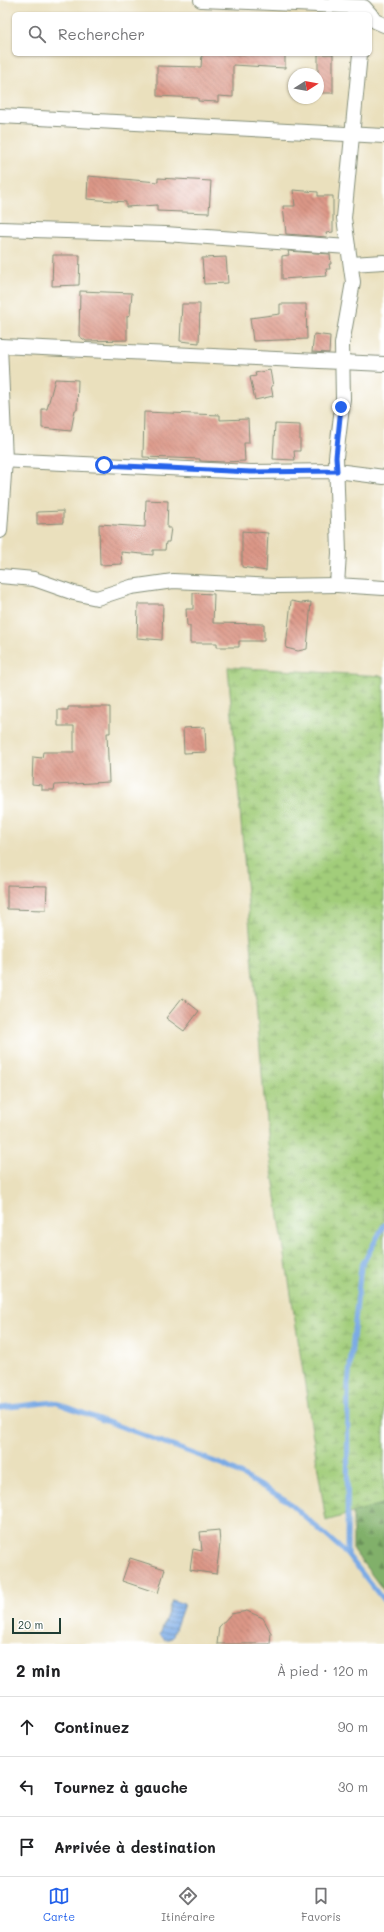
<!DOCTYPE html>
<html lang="fr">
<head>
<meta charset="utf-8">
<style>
  :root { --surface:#fff; --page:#f2f2f2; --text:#202124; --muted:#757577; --line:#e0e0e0; --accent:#2563eb }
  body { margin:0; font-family:Mali,sans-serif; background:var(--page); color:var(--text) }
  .compass { position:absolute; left:288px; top:68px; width:36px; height:36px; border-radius:50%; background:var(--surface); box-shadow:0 1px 3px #0004; rotate:79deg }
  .scale { position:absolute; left:12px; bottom:10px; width:49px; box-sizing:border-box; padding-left:4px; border:2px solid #1f3d34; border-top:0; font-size:11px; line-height:14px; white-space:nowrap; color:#1f3d34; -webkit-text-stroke:3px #fff; paint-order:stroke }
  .stop { position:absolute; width:12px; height:12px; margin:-9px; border:3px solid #2563eb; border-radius:50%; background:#fff }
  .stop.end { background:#2563eb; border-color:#fff; box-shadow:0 1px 4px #0008 }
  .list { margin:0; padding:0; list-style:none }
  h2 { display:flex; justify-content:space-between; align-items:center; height:52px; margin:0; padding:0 16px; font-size:17px }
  h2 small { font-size:13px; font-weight:400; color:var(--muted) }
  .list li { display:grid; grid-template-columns:26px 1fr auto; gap:12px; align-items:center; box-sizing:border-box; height:60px; padding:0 16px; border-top:1px solid var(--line) }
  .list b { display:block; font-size:15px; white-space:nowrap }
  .list em { font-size:13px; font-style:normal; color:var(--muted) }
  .icon { flex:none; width:22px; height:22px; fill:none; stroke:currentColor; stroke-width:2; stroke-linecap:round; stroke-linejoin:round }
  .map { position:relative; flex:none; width:384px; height:1644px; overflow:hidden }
  .search { position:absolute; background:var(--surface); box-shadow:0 1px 3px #0004; left:12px; right:12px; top:12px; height:44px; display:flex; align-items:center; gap:10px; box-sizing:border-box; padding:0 14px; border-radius:6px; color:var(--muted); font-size:15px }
  .sheet { height:232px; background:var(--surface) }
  nav { display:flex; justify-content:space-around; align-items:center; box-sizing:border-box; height:56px; border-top:1px solid var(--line); background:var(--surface); font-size:11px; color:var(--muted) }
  nav a { display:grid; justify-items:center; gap:2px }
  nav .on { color:var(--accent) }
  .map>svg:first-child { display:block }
</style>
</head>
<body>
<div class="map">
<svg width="384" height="1644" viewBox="0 0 384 1644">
  <defs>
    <pattern id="forest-firs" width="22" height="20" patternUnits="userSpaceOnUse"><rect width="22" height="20" fill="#81b06a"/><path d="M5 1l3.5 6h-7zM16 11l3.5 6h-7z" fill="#699058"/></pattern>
    <pattern id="wetland-marsh" width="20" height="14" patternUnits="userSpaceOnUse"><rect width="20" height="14" fill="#a2cd7a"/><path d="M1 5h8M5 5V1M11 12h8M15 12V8" fill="none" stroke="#83a865"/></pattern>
    <pattern id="water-rules" width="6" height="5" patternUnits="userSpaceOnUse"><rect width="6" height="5" fill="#7aaae5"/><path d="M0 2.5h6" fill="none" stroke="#638cba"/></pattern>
    <pattern id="building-back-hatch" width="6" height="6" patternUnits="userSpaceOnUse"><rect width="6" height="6" fill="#dc9787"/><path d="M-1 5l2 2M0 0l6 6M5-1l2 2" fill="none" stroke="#b27c6f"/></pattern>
  </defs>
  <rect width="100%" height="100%" fill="#fff"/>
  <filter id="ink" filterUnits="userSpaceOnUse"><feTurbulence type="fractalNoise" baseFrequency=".025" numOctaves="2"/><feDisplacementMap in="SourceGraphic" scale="8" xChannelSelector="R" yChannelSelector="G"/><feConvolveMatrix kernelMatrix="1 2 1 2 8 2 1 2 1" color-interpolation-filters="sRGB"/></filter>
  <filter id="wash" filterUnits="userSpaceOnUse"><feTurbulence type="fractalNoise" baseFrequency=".012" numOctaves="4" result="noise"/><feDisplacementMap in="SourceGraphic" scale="16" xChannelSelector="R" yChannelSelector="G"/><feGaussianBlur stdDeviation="0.9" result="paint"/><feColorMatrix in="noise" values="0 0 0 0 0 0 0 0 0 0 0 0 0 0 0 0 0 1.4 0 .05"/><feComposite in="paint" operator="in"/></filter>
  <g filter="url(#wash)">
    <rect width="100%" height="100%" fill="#eae0bd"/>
    <path fill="url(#forest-firs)" stroke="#50764f" d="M 384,1503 L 384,1591 L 353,1550 L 353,1512 Z"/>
    <path fill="url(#wetland-marsh)" stroke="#608557" d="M 228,667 L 384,676 L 384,1503 L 326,1521 L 268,1145 Z"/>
    <path fill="url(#water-rules)" stroke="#4c748c" d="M 172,1600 L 184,1604 L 172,1638 L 165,1640 L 160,1635 Z"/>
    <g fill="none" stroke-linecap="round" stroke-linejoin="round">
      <g stroke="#7aaae5" stroke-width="5">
        <path d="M 0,1408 L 54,1402 L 224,1465 L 286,1500 L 347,1554 L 348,1384 L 361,1267 L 384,1225"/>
        <path d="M 347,1554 L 384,1601"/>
      </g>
    </g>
    <g id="blocks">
      <g fill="url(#building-back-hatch)">
        <path d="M 202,54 L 285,54 L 285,68 L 233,65 L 233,97 L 218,96 L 218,102 L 198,101 L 198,98 L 157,96 L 157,66 L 201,67 Z"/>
        <rect x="318" y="54" width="15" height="39"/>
        <path d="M 88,176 L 158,182 L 158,178 L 211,181 L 209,213 L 157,211 L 157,205 L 126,207 L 126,202 L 87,199 Z"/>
        <path d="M 293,190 L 318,192 L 318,196 L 333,196 L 333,232 L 326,233 L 327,237 L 286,234 L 283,206 L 295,206 Z"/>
        <path d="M 288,251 L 330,254 L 331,264 L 329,264 L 330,269 L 326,269 L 327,276 L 282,279 L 282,256 L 289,255 Z"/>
        <path d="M 53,255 L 80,255 L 79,285 L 52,286 Z"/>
        <path d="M 226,257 L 228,283 L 204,284 L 202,258 Z"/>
        <path d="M 80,291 L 132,293 L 130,315 L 127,316 L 127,340 L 86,341 L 79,336 Z"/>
        <path d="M 182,304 L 200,304 L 199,343 L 180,341 Z"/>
        <path d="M 280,304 L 306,304 L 307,339 L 253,341 L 250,318 L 280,314 Z"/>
        <path d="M 314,334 L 330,336 L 329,353 L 312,352 Z"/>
        <path d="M 270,370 L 273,386 L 271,386 L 273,396 L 255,400 L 250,377 L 256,376 L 255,373 Z"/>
        <path d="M 55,379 L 78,380 L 77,410 L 75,410 L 71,431 L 42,428 L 42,409 L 47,409 Z"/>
        <path d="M 144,412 L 220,415 L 220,420 L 248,419 L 249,443 L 244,443 L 245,461 L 224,462 L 200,461 L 200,459 L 143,457 Z"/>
        <path d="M 275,424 L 300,425 L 300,451 L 294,451 L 295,460 L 273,459 Z"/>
        <path d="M 146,500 L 168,501 L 167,528 L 171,528 L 169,542 L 166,542 L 165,550 L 153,550 L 153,555 L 121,552 L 122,564 L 100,565 L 99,524 L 145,527 Z"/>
        <path d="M 63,511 L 63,523 L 37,524 L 37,512 Z"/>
        <path d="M 242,531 L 268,533 L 266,571 L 242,567 Z"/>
        <path d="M 193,593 L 214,594 L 213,623 L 264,624 L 264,641 L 239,641 L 239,647 L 217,647 L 217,643 L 190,643 L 190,626 L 187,626 L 186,609 L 193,609 Z"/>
        <path d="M 291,601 L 301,603 L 311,602 L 307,649 L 298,651 L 286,648 Z"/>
        <path d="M 138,604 L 163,604 L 162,640 L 137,638 Z"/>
        <path d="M 68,707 L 110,707 L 110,733 L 107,733 L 109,782 L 55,785 L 54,790 L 42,790 L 42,785 L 32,784 L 33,757 L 42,758 L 43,752 L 74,752 L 74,726 L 58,726 L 58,710 L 68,710 Z"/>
        <path d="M 205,727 L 206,752 L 184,753 L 183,728 Z"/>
        <path d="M 7,885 L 47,886 L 46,910 L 7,909 Z"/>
        <path d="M 182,998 L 199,1011 L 184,1031 L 166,1018 Z"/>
        <path d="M 219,1530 L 220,1544 L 216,1574 L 190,1570 L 193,1549 L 202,1551 L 200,1532 Z"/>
        <path d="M 130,1558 L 165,1569 L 158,1593 L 122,1581 Z"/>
        <path d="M 247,1611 L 263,1618 L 271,1633 L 270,1644 L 217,1644 L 219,1627 L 231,1614 Z"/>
      </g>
    </g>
  </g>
  <g filter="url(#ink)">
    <use href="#blocks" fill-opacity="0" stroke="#848e78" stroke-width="1"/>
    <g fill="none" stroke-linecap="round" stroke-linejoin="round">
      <g stroke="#848e78" stroke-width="16">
        <g id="street">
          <path d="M 201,0 L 364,7 L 370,14"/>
          <path d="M 370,14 L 375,21 L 384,25"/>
          <path d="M 360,54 L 344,218 L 353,282 L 342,344 L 343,399 L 336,457 L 339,553 L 337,585 L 384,588"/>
          <path d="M 0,116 L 384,136"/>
          <path d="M 0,229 L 165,234 L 348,247"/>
          <path d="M 351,264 L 384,262"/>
          <path d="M 0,346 L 384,364"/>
          <path d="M 0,460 L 251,472 L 337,471 L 384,477"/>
          <path d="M 0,531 L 5,460 L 0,346"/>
          <path d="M 0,576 L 34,579 L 74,593 L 97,598 L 131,587 L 173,581 L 276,586 L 337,585"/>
        </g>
      </g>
      <use href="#street" stroke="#fff" stroke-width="14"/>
    </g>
  </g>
  <g fill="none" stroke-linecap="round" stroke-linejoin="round" filter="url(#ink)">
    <path stroke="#2563eb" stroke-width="5" d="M 104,465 L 251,472 L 337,471 L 336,457 L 341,407"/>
  </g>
</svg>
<svg class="compass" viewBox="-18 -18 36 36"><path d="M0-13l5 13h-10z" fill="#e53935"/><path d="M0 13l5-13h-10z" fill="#757577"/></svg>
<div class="scale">20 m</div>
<div class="stop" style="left:104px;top:465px"></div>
<div class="stop end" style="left:341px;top:407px"></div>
<div class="search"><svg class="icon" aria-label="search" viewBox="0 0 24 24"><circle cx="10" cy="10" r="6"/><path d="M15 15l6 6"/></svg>Rechercher</div>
</div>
<section class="sheet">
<h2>2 min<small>À pied · 120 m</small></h2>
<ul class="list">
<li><svg class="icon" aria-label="ahead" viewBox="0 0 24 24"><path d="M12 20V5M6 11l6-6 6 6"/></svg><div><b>Continuez</b></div><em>90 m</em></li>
<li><svg class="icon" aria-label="left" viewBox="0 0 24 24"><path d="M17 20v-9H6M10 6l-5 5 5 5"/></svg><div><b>Tournez à gauche</b></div><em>30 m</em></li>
<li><svg class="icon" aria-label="arrive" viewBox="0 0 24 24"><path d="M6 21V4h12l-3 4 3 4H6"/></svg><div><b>Arrivée à destination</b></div></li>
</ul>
</section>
<nav>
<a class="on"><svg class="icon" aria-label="map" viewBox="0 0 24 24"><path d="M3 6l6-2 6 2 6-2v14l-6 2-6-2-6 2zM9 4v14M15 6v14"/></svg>Carte</a>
<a><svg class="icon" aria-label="directions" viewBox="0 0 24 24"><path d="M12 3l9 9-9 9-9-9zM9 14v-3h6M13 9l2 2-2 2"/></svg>Itinéraire</a>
<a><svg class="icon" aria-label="saved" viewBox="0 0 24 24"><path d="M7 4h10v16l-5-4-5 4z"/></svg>Favoris</a>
</nav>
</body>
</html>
